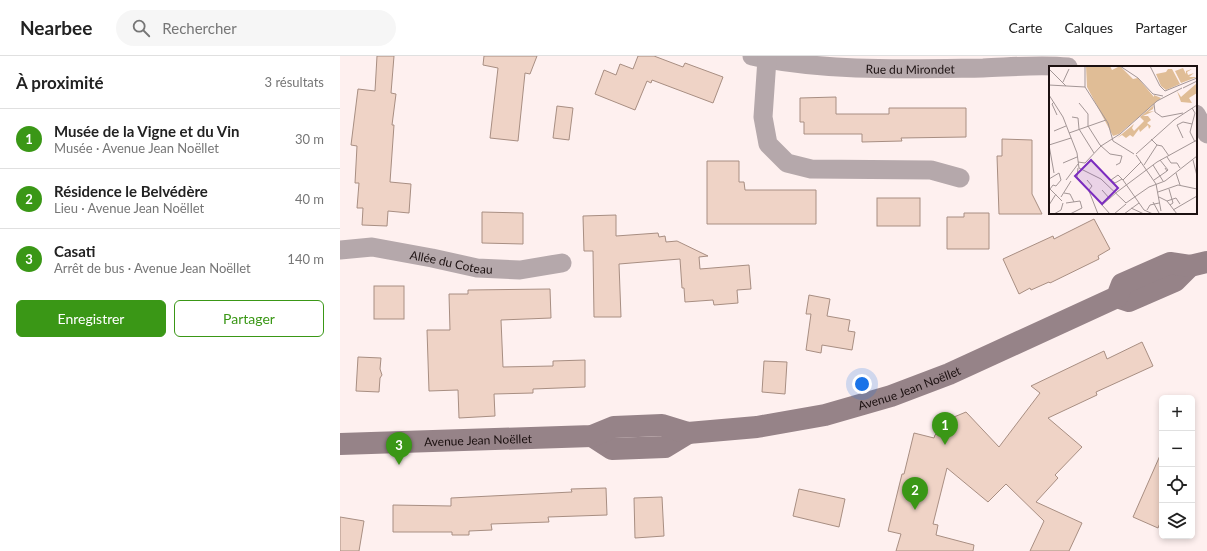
<!DOCTYPE html>
<html lang="fr">
<head>
<meta charset="utf-8">
<style>
  :root { --surface:#fff; --page:#f6f6f6; --text:#222; --muted:#767676; --line:#e0e0e0; --accent:#3a9716 }
  body { margin:0; font-family:Lato,sans-serif; background:var(--page); color:var(--text) }
  .controls { position:absolute; right:12px; bottom:12px; display:grid; overflow:hidden; border-radius:6px; box-shadow:0 2px 6px #0003 }
  .controls button { width:36px; height:36px; display:grid; place-items:center; padding:0; border:0; border-bottom:1px solid var(--line); background:var(--surface); color:var(--text); font:20px sans-serif }
  .you { position:absolute; left:522px; top:328px; width:14px; height:14px; margin:-10px; border:3px solid #fff; border-radius:50%; background:#1a73e8; box-shadow:0 0 0 6px #1a73e833 }
  .badge { display:grid; place-items:center; width:26px; height:26px; border-radius:50%; background:var(--accent); color:#fff; font-size:13px; font-weight:700 }
  .pin { position:absolute; translate:-50% -33px; filter:drop-shadow(0 1px 2px #0008) }
  .pin::after { content:''; position:absolute; top:21px; width:14px; height:12px; background:inherit; clip-path:polygon(0 0,100% 0,50% 100%) }
  .list { margin:0; padding:0; list-style:none }
  h2 { display:flex; justify-content:space-between; align-items:center; height:52px; margin:0; padding:0 16px; font-size:17px }
  h2 small { font-size:13px; font-weight:400; color:var(--muted) }
  .list li { display:grid; grid-template-columns:26px 1fr auto; gap:12px; align-items:center; box-sizing:border-box; height:60px; padding:0 16px; border-top:1px solid var(--line) }
  .list b { display:block; font-size:15px; white-space:nowrap }
  .list p { margin:0; font-size:13px; white-space:nowrap; color:var(--muted) }
  .list em { font-size:13px; font-style:normal; color:var(--muted) }
  .actions { display:flex; gap:8px; padding:12px 16px }
  .actions a { flex:1; padding:9px 0; border:1px solid var(--accent); border-radius:6px; text-align:center; font-size:14px; color:var(--accent) }
  .actions .main { background:var(--accent); color:#fff }
  .icon { flex:none; width:22px; height:22px; fill:none; stroke:currentColor; stroke-width:2; stroke-linecap:round; stroke-linejoin:round }
  .map { position:relative; flex:none; width:867px; height:495px; overflow:hidden }
  header { display:flex; align-items:center; gap:24px; box-sizing:border-box; height:56px; padding:0 20px; background:var(--surface); border-bottom:1px solid var(--line) }
  header strong { font-size:19px }
  nav { display:flex; gap:22px; margin-inline-start:auto; font-size:14px }
  .search { width:280px; height:36px; background:var(--page); display:flex; align-items:center; gap:10px; box-sizing:border-box; padding:0 14px; border-radius:22px; color:var(--muted); font-size:15px }
  main { display:flex }
  aside { flex:1; background:var(--surface) }
  .map>svg:first-child { display:block }
</style>
</head>
<body>
<header>
<strong>Nearbee</strong>
<div class="search"><svg class="icon" aria-label="search" viewBox="0 0 24 24"><circle cx="10" cy="10" r="6"/><path d="M15 15l6 6"/></svg>Rechercher</div>
<nav><a>Carte</a><a>Calques</a><a>Partager</a></nav>
</header>
<main>
<aside>
<h2>À proximité<small>3 résultats</small></h2>
<ul class="list">
<li><span class="badge">1</span><div><b>Musée de la Vigne et du Vin</b><p>Musée · Avenue Jean Noëllet</p></div><em>30 m</em></li>
<li><span class="badge">2</span><div><b>Résidence le Belvédère</b><p>Lieu · Avenue Jean Noëllet</p></div><em>40 m</em></li>
<li><span class="badge">3</span><div><b>Casati</b><p>Arrêt de bus · Avenue Jean Noëllet</p></div><em>140 m</em></li>
</ul>
<div class="actions"><a class="main">Enregistrer</a><a>Partager</a></div>
</aside>
<div class="map">
<svg width="867" height="495" viewBox="0 0 867 495">
  <rect width="100%" height="100%" fill="#fef0ef"/>
  <g fill="#efd3c6" stroke="#a88e82">
    <path d="M 37,0 L 54,0 L 51,37 L 56,38 L 52,69 L 54,69 L 50,126 L 71,128 L 69,157 L 48,155 L 47,170 L 22,169 L 23,152 L 17,152 L 19,127 L 15,127 L 17,90 L 11,89 L 18,33 L 35,35 Z"/>
    <path d="M 144,0 L 197,0 L 190,18 L 185,17 L 178,85 L 150,82 L 158,12 L 143,9 Z"/>
    <path d="M 298,0 L 314,0 L 343,11 L 345,7 L 383,21 L 373,47 L 312,24 L 311,27 L 307,25 L 295,54 L 255,38 L 264,14 L 276,19 L 280,8 L 293,13 Z"/>
    <path d="M 496,41 L 496,58 L 549,58 L 549,52 L 626,52 L 626,81 L 561,82 L 562,85 L 522,86 L 522,78 L 464,78 L 464,66 L 460,66 L 460,42 Z"/>
    <path d="M 217,50 L 233,52 L 229,84 L 213,82 Z"/>
    <path d="M 662,83 L 692,84 L 692,138 L 702,158 L 659,158 L 657,100 L 662,100 Z"/>
    <path d="M 367,105 L 399,105 L 399,126 L 404,126 L 405,134 L 476,134 L 476,168 L 367,168 Z"/>
    <rect x="537" y="142" width="43" height="28"/>
    <path d="M 142,156 L 183,157 L 183,188 L 142,187 Z"/>
    <path d="M 624,157 L 649,157 L 649,193 L 607,193 L 607,161 L 624,161 Z"/>
    <path d="M 276,159 L 276,180 L 318,177 L 319,181 L 325,180 L 326,186 L 337,185 L 368,200 L 359,201 L 360,213 L 409,209 L 411,233 L 397,234 L 398,247 L 374,249 L 373,244 L 345,246 L 344,232 L 342,232 L 340,203 L 279,208 L 281,261 L 254,261 L 253,195 L 244,195 L 243,160 Z"/>
    <path d="M 754,163 L 770,193 L 758,200 L 759,203 L 710,227 L 709,226 L 691,234 L 690,232 L 679,238 L 663,203 L 713,180 L 714,183 Z"/>
    <rect x="34" y="230" width="30" height="33"/>
    <path d="M 210,233 L 211,262 L 161,264 L 163,311 L 213,310 L 213,305 L 245,304 L 245,331 L 193,333 L 193,337 L 154,338 L 155,360 L 119,362 L 118,334 L 89,335 L 87,274 L 110,274 L 109,238 L 128,238 L 128,234 Z"/>
    <path d="M 469,239 L 490,243 L 487,260 L 510,264 L 508,275 L 515,276 L 512,294 L 482,289 L 481,297 L 466,294 L 471,258 L 466,258 Z"/>
    <path d="M 802,286 L 813,310 L 756,336 L 757,339 L 708,362 L 742,391 L 715,419 L 718,422 L 696,446 L 742,467 L 729,495 L 690,495 L 704,465 L 666,428 L 648,446 L 607,412 L 593,468 L 598,469 L 596,479 L 634,489 L 633,495 L 556,495 L 561,478 L 548,475 L 562,418 L 564,418 L 574,377 L 594,382 L 595,379 L 610,364 L 614,361 L 626,356 L 659,391 L 700,337 L 691,330 L 764,295 L 767,303 Z"/>
    <path d="M 18,301 L 41,302 L 40,313 L 42,319 L 40,322 L 39,336 L 16,335 Z"/>
    <path d="M 424,305 L 447,306 L 445,338 L 422,336 Z"/>
    <path d="M 822,395 L 822,462 L 818,472 L 793,461 Z"/>
    <path d="M 266,432 L 267,459 L 208,461 L 209,466 L 151,468 L 152,474 L 129,475 L 129,479 L 112,479 L 112,476 L 53,476 L 53,449 L 111,450 L 111,442 L 232,436 L 231,433 Z"/>
    <path d="M 459,433 L 505,443 L 499,471 L 453,460 Z"/>
    <path d="M 322,441 L 324,480 L 295,482 L 294,442 Z"/>
    <path d="M 0,461 L 24,465 L 19,495 L 0,495 Z"/>
  </g>
  <g fill="none" stroke-linecap="round" stroke-linejoin="round">
    <g stroke="#b5a8ab" stroke-width="19">
      <path id="s1" d="M 412,0 C 486,16 567,13 643,12 C 671,11 701,8 728,11"/>
      <path d="M 427,3 L 423,61 L 428,88 L 447,107 L 471,113 L 591,114 L 620,122"/>
      <path d="M 856,58 L 867,78"/>
      <path id="s2" d="M 0,194 L 32,191 L 92,202 L 137,212 L 180,214 L 222,207"/>
    </g>
    <g stroke="#968388" stroke-width="22">
      <path d="M 777,241 L 789,245 L 835,225 L 850,210"/>
      <path d="M 252,380 L 272,393 L 325,391 L 348,377"/>
      <path id="s3" d="M 0,388 L 252,380 L 274,371 L 322,369 L 348,377 L 417,371 L 485,359 L 551,340 L 609,318 L 777,241 L 782,228 L 830,207 L 850,210 L 867,206"/>
    </g>
  </g>
  <g text-anchor="middle" dominant-baseline="central" stroke-width="3" stroke-linejoin="round" paint-order="stroke">
    <g font-size="12" fill="#1b1010" stroke="#fef0ef">
      <text stroke="none"><textPath href="#s1" startOffset="159">Rue du Mirondet</textPath></text>
      <text stroke="none"><textPath href="#s2" startOffset="113">Allée du Coteau</textPath></text>
      <text stroke="none"><textPath href="#s3" startOffset="578">Avenue Jean Noëllet</textPath></text>
      <text stroke="none"><textPath href="#s3" startOffset="138">Avenue Jean Noëllet</textPath></text>
    </g>
  </g>
  <g transform="translate(709 10)">
    <rect width="148" height="148" fill="#fef0ef"/>
    <path d="M 37,0 L 61,0 L 63,4 L 71,0 L 84,13 L 89,12 L 105,31 L 105,29 L 112,32 L 70,68 L 64,70 L 38,21 ZM 134,2 L 137,8 L 137,5 L 143,3 L 138,6 L 139,9 L 145,7 L 140,11 L 148,11 L 132,17 L 126,5 ZM 119,3 L 123,3 L 131,18 L 117,24 L 112,20 L 107,8 L 117,6 ZM 148,17 L 148,27 L 140,32 L 143,37 L 132,36 L 128,25 L 132,31 ZM 105,39 L 104,43 L 99,46 L 105,45 L 94,50 L 99,50 L 102,54 L 98,57 L 102,60 L 100,63 L 99,59 L 91,66 L 90,63 L 84,71 L 81,69 L 77,72 L 73,69 L 68,72 L 85,58 L 83,62 L 85,65 L 95,55 L 91,51 Z" fill="#e0bd96"/>
    <path fill="none" stroke="#a39696" stroke-width="1" d="M 36,0 L 36,21 L 59,57 L 64,75 L 85,88M 71,0 L 89,12 L 104,28 L 114,30M 101,0 L 111,20 L 116,25 L 148,12M 0,3 L 17,20M 14,16 L 20,3M 0,19 L 36,21M 134,22 L 148,15M 0,29 L 14,51 L 28,87 L 30,102 L 52,113 L 77,137M 5,36 L 3,38 L 8,49M 30,37 L 39,48 L 39,60 L 51,79 L 61,88 L 73,90 L 71,97 L 67,99M 105,38 L 106,46 L 113,51 L 134,47M 143,42 L 146,47 L 141,66 L 146,76M 23,51 L 29,52 L 30,63 L 45,87M 5,65 L 17,60M 20,67 L 57,54M 134,72 L 128,59 L 134,56 L 143,58M 0,79 L 5,107M 0,79 L 22,72M 108,79 L 113,80 L 120,90M 87,88 L 125,54 L 148,39M 87,89 L 107,118M 118,91 L 122,97 L 128,97 L 131,102M 111,94 L 119,104 L 118,105 L 116,102M 144,94 L 148,110M 29,96 L 36,97 L 52,80 L 71,68 L 108,35 L 133,22M 14,97 L 28,91M 95,99 L 108,79 L 102,73M 104,99 L 114,115M 29,102 L 28,111 L 40,125 L 49,148M 127,107 L 131,119M 0,113 L 10,107 L 12,114 L 7,120 L 4,119 L 1,123M 73,113 L 66,117 L 62,114 L 69,109 L 74,114 L 95,144 L 104,148M 17,114 L 29,98M 38,114 L 43,120 L 40,124M 74,114 L 92,96M 105,114 L 118,105M 107,118 L 112,145M 1,123 L 13,135M 120,123 L 124,137 L 121,139M 53,124 L 61,133M 109,126 L 129,119 L 148,123M 15,127 L 21,128 L 25,136M 12,131 L 22,115M 110,131 L 118,135 L 128,148M 118,135 L 127,132 L 131,138M 104,136 L 110,147M 17,137 L 31,135 L 33,142 L 21,148M 77,137 L 100,121 L 116,115 L 148,90M 0,139 L 7,128M 82,142 L 95,148M 98,144 L 101,139 L 110,137M 124,144 L 148,130M 5,148 L 12,144 L 14,137M 61,148 L 53,139 L 68,126 L 108,96 L 148,74M 65,148 L 77,138M 75,148 L 90,137"/>
    <path fill="#7b2cbf" fill-opacity="0.15" stroke="#7b2cbf" stroke-width="2" d="M 42,94 L 69,122 L 53,138 L 26,110 Z"/>
    <rect width="148" height="148" fill="none" stroke="#1b1010" stroke-width="2"/>
  </g>
</svg>
<div class="controls">
<button>+</button>
<button>−</button>
<button><svg class="icon" aria-label="locate" viewBox="0 0 24 24"><circle cx="12" cy="12" r="6"/><path d="M12 2v4M12 18v4M2 12h4M18 12h4"/></svg></button>
<button><svg class="icon" aria-label="layers" viewBox="0 0 24 24"><path d="M12 4l9 5-9 5-9-5zM3 14l9 5 9-5"/></svg></button>
</div>
<div class="you"></div>
<div class="pin badge" style="left:605px;top:389px">1</div>
<div class="pin badge" style="left:575px;top:454px">2</div>
<div class="pin badge" style="left:59px;top:409px">3</div>
</div>
</main>
</body>
</html>
